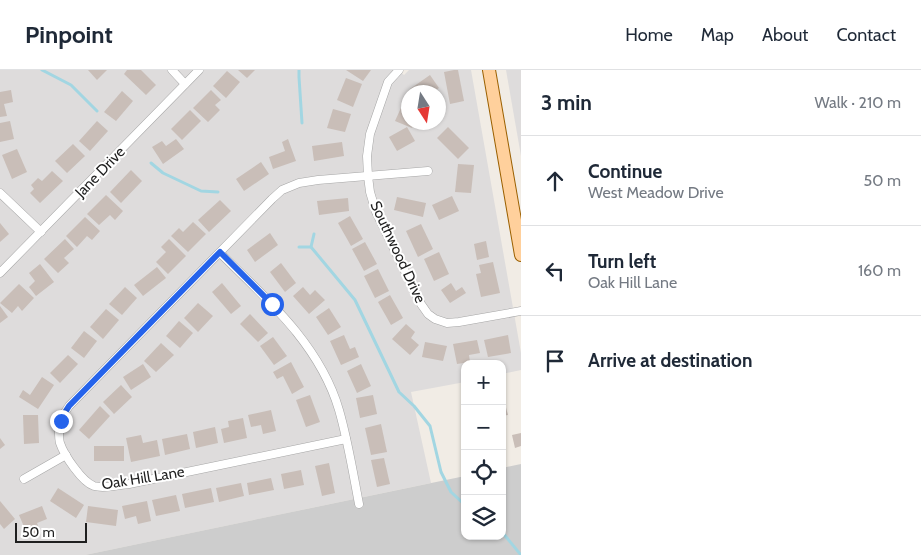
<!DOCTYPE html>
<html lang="en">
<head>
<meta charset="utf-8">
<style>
  :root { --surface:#fff; --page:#f2f2f3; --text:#1f2937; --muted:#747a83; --line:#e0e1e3 }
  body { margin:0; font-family:Cabin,sans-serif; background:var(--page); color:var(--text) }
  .controls { position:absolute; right:15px; bottom:15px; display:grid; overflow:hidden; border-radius:10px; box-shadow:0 1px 4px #0004 }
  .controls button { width:45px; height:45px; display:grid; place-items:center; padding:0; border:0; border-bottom:1px solid var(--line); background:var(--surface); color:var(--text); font:25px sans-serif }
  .compass { position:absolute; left:401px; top:15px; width:45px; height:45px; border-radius:50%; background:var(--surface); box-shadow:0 1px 4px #0004; rotate:168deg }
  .scale { position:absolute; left:15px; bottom:12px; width:72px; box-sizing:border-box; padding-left:5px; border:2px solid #1f1f1f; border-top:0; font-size:14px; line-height:18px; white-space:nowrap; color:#1f1f1f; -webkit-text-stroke:4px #fff; paint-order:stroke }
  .stop { position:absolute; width:15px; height:15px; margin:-11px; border:4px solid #2563eb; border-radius:50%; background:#fff }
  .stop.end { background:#2563eb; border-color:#fff; box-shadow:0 1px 5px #0008 }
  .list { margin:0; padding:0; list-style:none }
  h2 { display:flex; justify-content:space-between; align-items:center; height:65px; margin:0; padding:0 20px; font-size:21px }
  h2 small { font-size:16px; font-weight:400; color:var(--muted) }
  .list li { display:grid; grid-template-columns:32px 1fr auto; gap:15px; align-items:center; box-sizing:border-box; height:90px; padding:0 20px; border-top:1px solid var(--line) }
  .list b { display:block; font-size:19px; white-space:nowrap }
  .list p { margin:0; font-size:16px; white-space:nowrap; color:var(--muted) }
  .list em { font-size:16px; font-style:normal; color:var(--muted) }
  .icon { flex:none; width:28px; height:28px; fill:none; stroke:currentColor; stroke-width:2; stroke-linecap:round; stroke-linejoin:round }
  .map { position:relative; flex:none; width:521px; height:485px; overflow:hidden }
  header { display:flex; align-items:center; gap:30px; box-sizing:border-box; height:70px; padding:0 25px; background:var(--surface); border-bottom:1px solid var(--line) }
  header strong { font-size:24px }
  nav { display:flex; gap:28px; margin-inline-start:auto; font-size:18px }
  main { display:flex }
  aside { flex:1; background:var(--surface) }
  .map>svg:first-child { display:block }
</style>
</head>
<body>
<header>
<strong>Pinpoint</strong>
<nav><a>Home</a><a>Map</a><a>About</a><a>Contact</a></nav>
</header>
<main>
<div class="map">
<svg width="521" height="485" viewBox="0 0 521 485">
  <rect width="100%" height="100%" fill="#f1ece5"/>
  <g fill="#dedcdc" fill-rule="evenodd">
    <path d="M 0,0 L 398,0 L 404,5 L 409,0 L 471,0 L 521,283 L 521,300 L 502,304 L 502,294 L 465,294 L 465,312 L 411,322 L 431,413 L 85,485 L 0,485 ZM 408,22 L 438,22 L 438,52 L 408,52 Z"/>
    <path d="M 506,0 L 521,0 L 521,86 Z"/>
  </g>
  <path fill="#cdcdcd" d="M 521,394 L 521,485 L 85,485 L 465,406 L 465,466 L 502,466 L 502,398 Z"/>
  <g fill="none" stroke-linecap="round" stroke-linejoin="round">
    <g stroke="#a2d6e2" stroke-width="3">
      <path d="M 42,0 L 71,15 L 97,41"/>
      <path d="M 299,0 L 299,7 L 302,53"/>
      <path d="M 151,93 L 163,103 L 201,121 L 218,122"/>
      <path d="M 299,177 L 311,177 L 355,230 L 399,322 L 414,336 L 430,356 L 441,402 L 451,422 L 465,435"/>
      <path d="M 311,177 L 314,164"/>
      <path d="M 502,462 L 521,485"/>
    </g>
  </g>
  <g fill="#c9beb8">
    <path d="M 88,0 L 107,0 L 97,10 Z"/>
    <path d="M 127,0 L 141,0 L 156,15 L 146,25 L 124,4 Z"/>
    <path d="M 238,0 L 255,0 L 247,8 Z"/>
    <path d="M 346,0 L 371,0 L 363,11 Z"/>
    <path d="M 454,0 L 458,0 L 464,31 L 450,34 L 444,2 Z"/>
    <path d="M 227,1 L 240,12 L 226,28 L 213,16 Z"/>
    <path d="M 430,5 L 439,18 L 433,22 L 413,22 L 410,19 Z"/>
    <path d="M 346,8 L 362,14 L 353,37 L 337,30 Z"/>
    <path d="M 11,20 L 13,32 L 4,34 L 7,46 L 0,47 L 0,22 Z"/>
    <path d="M 211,20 L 221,30 L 215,35 L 220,40 L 208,52 L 193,38 Z"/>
    <path d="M 122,21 L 133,31 L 116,51 L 104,42 Z"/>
    <path d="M 405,29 L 408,30 L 408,52 L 415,52 L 412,58 L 395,51 Z"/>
    <path d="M 333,39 L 351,44 L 345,62 L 327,58 Z"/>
    <path d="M 190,40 L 201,51 L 182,70 L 171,59 Z"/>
    <path d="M 10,51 L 14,69 L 0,72 L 0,53 Z"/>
    <path d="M 97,51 L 108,61 L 90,81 L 79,71 Z"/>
    <path d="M 407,57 L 415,71 L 397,81 L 389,67 Z"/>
    <path d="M 448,57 L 469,78 L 458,89 L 437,68 Z"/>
    <path d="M 176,69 L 184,79 L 163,94 L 152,77 L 162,71 L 166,76 Z"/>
    <path d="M 288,69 L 296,91 L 273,99 L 269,87 L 285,81 L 282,72 Z"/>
    <path d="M 342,72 L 344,86 L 314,91 L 312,76 Z"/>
    <path d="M 73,74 L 85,86 L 67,103 L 55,91 Z"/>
    <path d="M 17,79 L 27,102 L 12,109 L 2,85 Z"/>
    <path d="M 261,92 L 269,104 L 244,121 L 236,109 Z"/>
    <path d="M 458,94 L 474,95 L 471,123 L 455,122 Z"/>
    <path d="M 131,100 L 142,111 L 121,133 L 110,122 Z"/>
    <path d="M 52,101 L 63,111 L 40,133 L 30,123 L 34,119 L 31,115 L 38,108 L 42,111 Z"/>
    <path d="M 106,125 L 123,141 L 115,150 L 110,145 L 99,155 L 87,144 Z"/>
    <path d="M 452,126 L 459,141 L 439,150 L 432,135 Z"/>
    <path d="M 397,127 L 426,133 L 423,147 L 394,140 Z"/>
    <path d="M 348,128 L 349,141 L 319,145 L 317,131 Z"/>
    <path d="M 220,130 L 231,141 L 209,162 L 198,150 Z"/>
    <path d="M 350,146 L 363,169 L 351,176 L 338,153 Z"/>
    <path d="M 85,147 L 100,161 L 92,170 L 87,166 L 77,177 L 66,166 Z"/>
    <path d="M 193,152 L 206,164 L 188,182 L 171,166 L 179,158 L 183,162 Z"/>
    <path d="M 0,153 L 9,164 L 0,172 Z"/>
    <path d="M 421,154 L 433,179 L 418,187 L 406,161 Z"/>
    <path d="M 270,163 L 278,175 L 255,192 L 247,180 Z"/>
    <path d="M 65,169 L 74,179 L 64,188 L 69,193 L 58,203 L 44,189 Z"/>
    <path d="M 169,169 L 186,186 L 168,204 L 156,192 L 166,182 L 161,177 Z"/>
    <path d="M 486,171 L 489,187 L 477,190 L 474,174 Z"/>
    <path d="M 365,172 L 377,194 L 364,201 L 352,179 Z"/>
    <path d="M 439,182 L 449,204 L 434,211 L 424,189 Z"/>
    <path d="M 493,192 L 500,223 L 481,227 L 476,204 L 481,203 L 479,195 Z"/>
    <path d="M 281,193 L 296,213 L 285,222 L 270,202 Z"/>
    <path d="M 40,194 L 54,212 L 36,226 L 29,217 L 35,211 L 29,203 Z"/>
    <path d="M 157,197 L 166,208 L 143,226 L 134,215 Z"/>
    <path d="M 378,199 L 389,221 L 375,228 L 364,206 Z"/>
    <path d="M 222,213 L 241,236 L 231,244 L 212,222 Z"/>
    <path d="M 451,213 L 456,221 L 462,217 L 466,223 L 450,233 L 441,220 Z"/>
    <path d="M 19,214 L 34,228 L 22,241 L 18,236 L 12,243 L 0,233 Z"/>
    <path d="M 125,217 L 137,228 L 122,245 L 109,234 Z"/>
    <path d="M 303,217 L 310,225 L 315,220 L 325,230 L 309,244 L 293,226 Z"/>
    <path d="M 390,225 L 403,248 L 391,255 L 378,232 Z"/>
    <path d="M 198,233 L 213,246 L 198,262 L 184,248 Z"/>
    <path d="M 0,236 L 8,247 L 0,253 Z"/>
    <path d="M 329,238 L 341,257 L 328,265 L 316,247 Z"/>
    <path d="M 106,239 L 119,250 L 103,269 L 90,257 Z"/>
    <path d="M 250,244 L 268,263 L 258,272 L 240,254 Z"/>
    <path d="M 179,251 L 193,263 L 180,278 L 166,266 Z"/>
    <path d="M 406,254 L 415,262 L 411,268 L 419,275 L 410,285 L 392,269 Z"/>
    <path d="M 84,261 L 97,271 L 84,288 L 71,278 Z"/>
    <path d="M 344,265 L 350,279 L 355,277 L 359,287 L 341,295 L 330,271 Z"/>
    <path d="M 508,265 L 511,283 L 488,287 L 484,270 Z"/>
    <path d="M 273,267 L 287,286 L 274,295 L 260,276 Z"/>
    <path d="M 477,270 L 480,283 L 469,285 L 470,292 L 457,294 L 453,274 Z"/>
    <path d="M 425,272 L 447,276 L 443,291 L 422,287 Z"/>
    <path d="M 161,273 L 174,285 L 156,302 L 144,291 Z"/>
    <path d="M 68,285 L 78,294 L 60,313 L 50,303 Z"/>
    <path d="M 291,292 L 304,317 L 292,324 L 283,306 L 277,309 L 273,302 Z"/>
    <path d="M 143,294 L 151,307 L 131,320 L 123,307 Z"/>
    <path d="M 361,294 L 371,316 L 357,323 L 347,301 Z"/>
    <path d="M 42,307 L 54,315 L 38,339 L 19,327 L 23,320 L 30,325 Z"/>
    <path d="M 121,315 L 132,327 L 114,344 L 103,332 Z"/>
    <path d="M 502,322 L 508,345 L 502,346 Z"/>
    <path d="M 310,325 L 320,352 L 306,357 L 296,330 Z"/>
    <path d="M 373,325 L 377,344 L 360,348 L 356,328 Z"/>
    <path d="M 100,336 L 110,346 L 89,369 L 79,360 Z"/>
    <path d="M 271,340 L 276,361 L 263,364 L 261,355 L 251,357 L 248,345 Z"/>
    <path d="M 23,345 L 38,345 L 39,373 L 24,374 Z"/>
    <path d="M 243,348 L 247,368 L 224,373 L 221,359 L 229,357 L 228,351 Z"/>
    <path d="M 381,354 L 387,382 L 371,385 L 365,358 Z"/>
    <path d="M 215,357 L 218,373 L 196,378 L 193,362 Z"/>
    <path d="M 521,363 L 521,376 L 515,378 L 512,365 Z"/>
    <path d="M 187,364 L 190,379 L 165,385 L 162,369 Z"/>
    <path d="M 141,365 L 143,373 L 157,370 L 160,386 L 131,392 L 126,368 Z"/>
    <path d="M 0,368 L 5,375 L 0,379 Z"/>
    <rect x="94" y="376" width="30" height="15"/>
    <path d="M 384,388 L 390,414 L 377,417 L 371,390 Z"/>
    <path d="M 329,393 L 335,423 L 322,426 L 315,396 Z"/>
    <path d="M 301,400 L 304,415 L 284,419 L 281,404 Z"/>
    <path d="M 271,408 L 274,420 L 249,425 L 247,413 Z"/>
    <path d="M 241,413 L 244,426 L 219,432 L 216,418 Z"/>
    <path d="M 58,418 L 84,435 L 76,448 L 50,431 Z"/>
    <path d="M 211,418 L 214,432 L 185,438 L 182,424 Z"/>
    <path d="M 176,425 L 180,441 L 156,446 L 152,430 Z"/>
    <path d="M 0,431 L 15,449 L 4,459 L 0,454 Z"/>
    <path d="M 147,431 L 151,451 L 138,454 L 136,446 L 125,449 L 122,436 Z"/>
    <path d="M 42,436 L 47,449 L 37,453 L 40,461 L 28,466 L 19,445 Z"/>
    <path d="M 88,436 L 118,440 L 116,456 L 86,452 Z"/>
  </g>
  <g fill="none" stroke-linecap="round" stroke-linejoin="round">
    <g stroke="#a6a6a6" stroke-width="9">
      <g id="street">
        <path d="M 172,0 L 185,14"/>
        <path d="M 399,0 L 388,12 L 370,64 L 367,86 L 368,106 L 370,122 L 376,142 L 421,234 L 428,244 L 435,249 L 447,253 L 459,252 L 521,241"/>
        <path d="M 0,123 L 41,162"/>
        <path d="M 220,183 C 267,229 320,275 339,340 C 348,371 353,403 359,434"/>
        <path d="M 0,203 L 199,0"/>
        <path d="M 346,369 L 129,414 C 118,415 105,419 94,416 C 82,412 64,385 60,373 C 59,370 59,364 59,361 C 59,351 64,343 69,336 L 272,129 L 282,120 L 299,113 L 318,110 L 428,101"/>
        <path d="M 24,409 L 66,385"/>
      </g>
    </g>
    <g stroke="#9b6000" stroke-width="14">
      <path id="primary" d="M 489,0 L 521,185"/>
    </g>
    <use href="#street" stroke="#fff" stroke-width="8"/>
    <use href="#primary" stroke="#ffd09c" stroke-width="12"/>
  </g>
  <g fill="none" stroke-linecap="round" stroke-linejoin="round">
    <path stroke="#2563eb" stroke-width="6" d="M 61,351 L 64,344 L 69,336 L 220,182 L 272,234"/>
  </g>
  <g text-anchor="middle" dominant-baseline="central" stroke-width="4" stroke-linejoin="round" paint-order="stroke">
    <g font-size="15" fill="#1f1f1f" stroke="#fff">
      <text transform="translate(100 102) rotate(-46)">Jane Drive</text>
      <text transform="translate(398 182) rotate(65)">Southwood Drive</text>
      <text transform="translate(143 408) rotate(-9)">Oak Hill Lane</text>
    </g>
  </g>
</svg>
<div class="controls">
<button>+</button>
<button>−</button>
<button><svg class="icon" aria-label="locate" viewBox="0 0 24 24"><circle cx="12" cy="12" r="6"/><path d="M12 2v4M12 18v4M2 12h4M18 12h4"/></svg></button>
<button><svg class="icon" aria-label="layers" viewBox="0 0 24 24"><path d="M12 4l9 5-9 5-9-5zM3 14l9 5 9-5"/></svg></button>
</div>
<svg class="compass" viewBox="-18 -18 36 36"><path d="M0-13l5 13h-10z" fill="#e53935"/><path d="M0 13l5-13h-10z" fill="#747a83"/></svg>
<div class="scale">50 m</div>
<div class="stop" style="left:272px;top:234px"></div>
<div class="stop end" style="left:61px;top:351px"></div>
</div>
<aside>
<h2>3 min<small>Walk · 210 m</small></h2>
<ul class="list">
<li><svg class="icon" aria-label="ahead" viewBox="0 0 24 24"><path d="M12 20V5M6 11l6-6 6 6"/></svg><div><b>Continue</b><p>West Meadow Drive</p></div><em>50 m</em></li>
<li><svg class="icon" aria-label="left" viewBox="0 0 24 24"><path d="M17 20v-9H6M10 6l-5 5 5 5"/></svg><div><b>Turn left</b><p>Oak Hill Lane</p></div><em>160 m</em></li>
<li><svg class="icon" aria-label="arrive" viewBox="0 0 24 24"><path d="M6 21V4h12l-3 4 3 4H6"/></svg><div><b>Arrive at destination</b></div></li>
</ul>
</aside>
</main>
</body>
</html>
